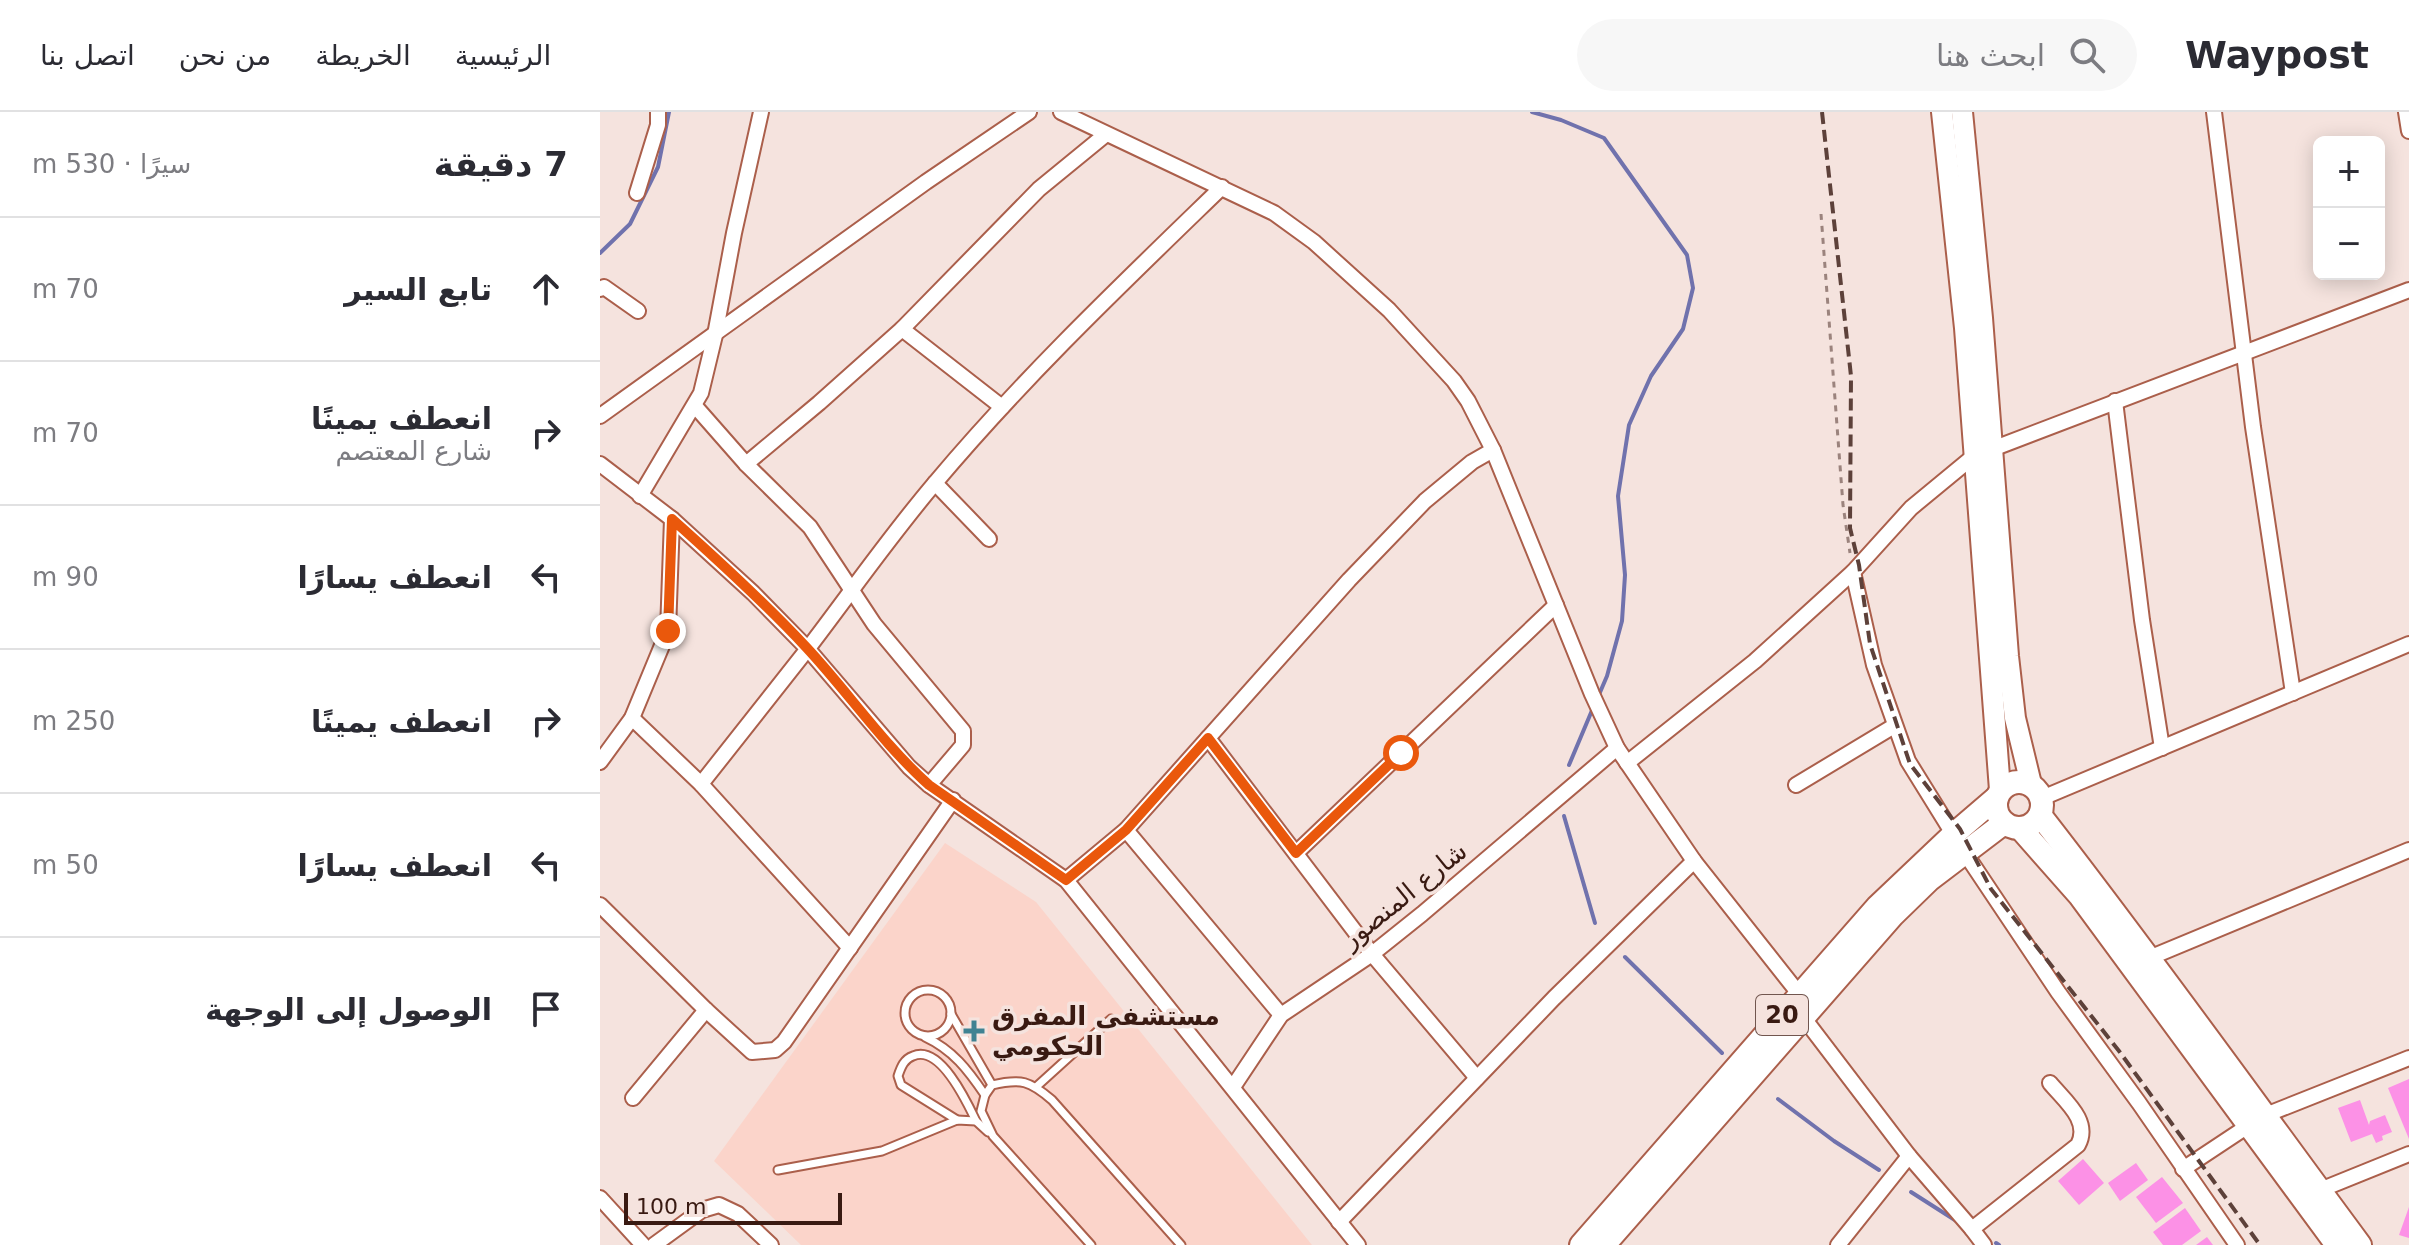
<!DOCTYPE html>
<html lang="ar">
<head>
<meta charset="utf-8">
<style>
  :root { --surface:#fff; --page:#f7f7f7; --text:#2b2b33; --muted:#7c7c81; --line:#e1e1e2 }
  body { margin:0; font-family:"DejaVu Sans","Noto Sans Arabic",sans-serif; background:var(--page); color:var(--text); direction:rtl }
  .controls { position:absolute; right:24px; top:24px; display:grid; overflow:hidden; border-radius:12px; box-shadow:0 4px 20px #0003 }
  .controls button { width:72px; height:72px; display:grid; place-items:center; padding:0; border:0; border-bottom:2px solid var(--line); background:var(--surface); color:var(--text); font:40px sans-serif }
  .scale { position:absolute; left:24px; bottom:20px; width:218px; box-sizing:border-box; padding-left:8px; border:4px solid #391a12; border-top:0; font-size:22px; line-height:28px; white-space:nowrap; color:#391a12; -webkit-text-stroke:6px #f5e3de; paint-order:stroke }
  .stop { position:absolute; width:24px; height:24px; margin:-18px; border:6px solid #ea580c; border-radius:50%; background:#fff }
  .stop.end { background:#ea580c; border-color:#fff; box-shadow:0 2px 8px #0008 }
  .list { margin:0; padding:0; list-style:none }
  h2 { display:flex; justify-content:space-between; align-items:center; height:104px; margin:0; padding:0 32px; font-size:34px }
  h2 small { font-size:26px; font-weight:400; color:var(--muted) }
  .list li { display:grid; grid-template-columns:52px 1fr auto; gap:24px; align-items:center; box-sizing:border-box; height:144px; padding:0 32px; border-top:2px solid var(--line) }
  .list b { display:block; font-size:30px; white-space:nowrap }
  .list p { margin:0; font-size:26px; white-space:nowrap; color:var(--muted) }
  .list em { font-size:26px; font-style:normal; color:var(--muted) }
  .icon { flex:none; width:44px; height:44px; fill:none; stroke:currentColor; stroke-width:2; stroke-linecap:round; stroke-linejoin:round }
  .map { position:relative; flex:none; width:1809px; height:1133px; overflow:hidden; direction:ltr }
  header { display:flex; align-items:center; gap:48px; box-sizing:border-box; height:112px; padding:0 40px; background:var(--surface); border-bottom:2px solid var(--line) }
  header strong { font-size:38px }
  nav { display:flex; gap:44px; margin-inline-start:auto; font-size:28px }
  .search { width:560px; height:72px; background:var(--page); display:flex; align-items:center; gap:20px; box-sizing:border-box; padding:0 28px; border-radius:44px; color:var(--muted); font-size:30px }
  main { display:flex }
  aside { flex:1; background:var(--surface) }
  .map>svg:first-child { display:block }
</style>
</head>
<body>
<header>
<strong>Waypost</strong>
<div class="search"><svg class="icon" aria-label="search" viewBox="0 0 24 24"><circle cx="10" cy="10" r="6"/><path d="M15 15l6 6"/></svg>ابحث هنا</div>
<nav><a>الرئيسية</a><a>الخريطة</a><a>من نحن</a><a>اتصل بنا</a></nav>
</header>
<main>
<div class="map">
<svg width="1809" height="1133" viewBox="0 0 1809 1133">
  <rect width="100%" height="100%" fill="#f5e3de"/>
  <path fill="#fbd4ca" d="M 345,731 L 436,790 L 712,1133 L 201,1133 L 114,1049 Z"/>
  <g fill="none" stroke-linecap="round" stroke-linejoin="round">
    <g stroke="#7072ad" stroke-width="4">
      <path d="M 932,0 L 961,8 L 1004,26 L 1087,143 L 1093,176 L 1083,217 L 1051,264 L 1029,313 L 1018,384 L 1025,463 L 1022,509 L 1007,564 L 998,585"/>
      <path d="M 0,141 L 30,112 L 58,55 L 69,0"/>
      <path d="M 969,653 L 993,596"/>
      <path d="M 964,704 L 995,811"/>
      <path d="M 1025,845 L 1122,941"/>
      <path d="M 1178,987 L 1234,1029 L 1279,1058"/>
      <path d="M 1311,1080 L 1358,1110"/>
      <path d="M 1396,1131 L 1399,1133"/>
    </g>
  </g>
  <g fill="#fc91e6">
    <path d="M 1809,967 L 1809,1027 L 1788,976 Z"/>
    <path d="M 1760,988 L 1769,1013 L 1770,1009 L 1785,1003 L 1792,1020 L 1782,1024 L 1783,1028 L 1776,1031 L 1772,1022 L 1751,1030 L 1738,996 Z"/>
    <path d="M 1483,1047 L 1504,1071 L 1479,1093 L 1458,1069 Z"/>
    <path d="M 1536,1051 L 1548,1068 L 1520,1089 L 1508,1071 Z"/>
    <path d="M 1562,1065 L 1583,1091 L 1556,1111 L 1536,1085 Z"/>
    <path d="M 1809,1095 L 1809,1126 L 1799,1123 Z"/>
    <path d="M 1585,1096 L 1601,1119 L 1582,1133 L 1563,1133 L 1553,1120 Z"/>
    <path d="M 1607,1125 L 1613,1133 L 1596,1133 Z"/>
  </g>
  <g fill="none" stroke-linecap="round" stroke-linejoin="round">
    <g stroke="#ab5f4b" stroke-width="11">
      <g id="lane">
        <circle cx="328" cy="901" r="23"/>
        <path d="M 351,902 L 392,973"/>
        <path d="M 325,925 C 353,938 368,958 385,983"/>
        <path d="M 436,975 L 511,907"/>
        <path d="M 357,1008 L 301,973 L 298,964 C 301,955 304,947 313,944 C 340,932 367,990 376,1009"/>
        <path d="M 178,1058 L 282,1039 L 357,1008 L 376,1009 L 388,1020"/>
        <path d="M 491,1133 L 393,1024 L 381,999 L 385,983 L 392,973 C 421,966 430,969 452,988 L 581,1133"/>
      </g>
    </g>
    <g stroke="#ab5f4b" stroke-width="18">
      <g id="street">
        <path d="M 461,0 L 674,101 L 714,130 L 789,198 L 854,269 L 868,289 L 893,338 L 992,582 L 1017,636 L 1094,749 L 1200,883"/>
        <path d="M 1614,0 L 1653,315 L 1693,581"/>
        <path d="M 1806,0 L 1809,19"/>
        <path d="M 37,81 L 58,13 L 58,0"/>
        <path d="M 0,177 L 4,175 L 38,199"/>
        <path d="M 302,217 L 402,295"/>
        <path d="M 1515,289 L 1542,508 L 1562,636"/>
        <path d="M 95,294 L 146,352 L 210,415 L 274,512 L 363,619 L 363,633 L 329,673"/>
        <path d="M 0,304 L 326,70 L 429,0"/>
        <path d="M 0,352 L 72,407 L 153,481 L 207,536 L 309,655 L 329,673 L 466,768 L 758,1133"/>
        <path d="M 146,352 L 219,291 L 302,217 L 439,77 L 505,23"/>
        <path d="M 335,371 L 389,427"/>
        <path d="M 40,384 L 101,281 L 115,223 L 134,121 L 161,0"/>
        <path d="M 1253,460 L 1274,553 L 1308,649 L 1365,741 L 1458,880 L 1539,991 L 1637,1133"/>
        <path d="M 32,606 L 101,672 L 250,836"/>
        <path d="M 608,626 L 772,842 L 877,966"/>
        <path d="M 0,650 L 32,606 L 68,519 L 72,407"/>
        <path d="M 1027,651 L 1155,549 L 1253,460 L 1311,396 L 1374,344 L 1809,178"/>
        <path d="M 101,672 C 136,628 171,584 206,539 C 249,483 289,425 335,371 C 424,265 524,170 622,75"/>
        <path d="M 1196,673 L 1294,614"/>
        <path d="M 1442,686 L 1809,532"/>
        <path d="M 526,718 L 681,903"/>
        <path d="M 696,741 L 956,493"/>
        <path d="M 466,768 L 526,718 L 749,468 L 825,389 L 872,350 L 893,338"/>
        <path d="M 0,793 L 106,898 L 152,940 L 175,938 L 184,930 L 353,688"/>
        <path d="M 1549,846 L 1809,738"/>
        <path d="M 1203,905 L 1309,1044 L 1238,1133"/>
        <path d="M 633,975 L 681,903 L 772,842 L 822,802 L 1017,636"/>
        <path d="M 33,986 L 106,898"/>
        <path d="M 1309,1044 L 1372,1117 L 1478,1033 C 1491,1009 1465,989 1450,971"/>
        <path d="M 1583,1057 L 1663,1004 L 1809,946"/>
        <path d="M 1720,1078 L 1809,1042"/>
        <path d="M 0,1086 L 43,1133"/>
        <path d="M 739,1110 L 954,886 L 1094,749"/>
        <path d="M 1372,1117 L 1384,1133"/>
        <path d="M 54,1133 L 102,1098 L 119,1093 L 138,1102 L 171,1133"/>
      </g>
    </g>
    <g stroke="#ab5f4b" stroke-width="24">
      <g id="secondary">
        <path d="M 1342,0 L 1365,216 L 1400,678"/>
        <path d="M 1362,0 L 1382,206 L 1408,544 L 1415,606 L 1431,672"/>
      </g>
    </g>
    <g stroke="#ab5f4b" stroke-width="26">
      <g id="primary">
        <circle cx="1419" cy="693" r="23"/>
        <path d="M 1440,703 C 1550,844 1654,990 1760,1133"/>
        <path d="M 1420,716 L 1480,784 L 1737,1133"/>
        <path d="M 981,1133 L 1277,795 L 1354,722 L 1396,686"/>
        <path d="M 1004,1133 L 1293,803 L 1329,768 L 1404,711"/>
      </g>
    </g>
    <path stroke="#9b837d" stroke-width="3" stroke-dasharray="6 6" stroke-linecap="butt" d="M 1221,102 L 1243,393 L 1250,441"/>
    <use href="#lane" stroke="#fff" stroke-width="7"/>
    <use href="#street" stroke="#fff" stroke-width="14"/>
    <use href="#secondary" stroke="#fff" stroke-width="20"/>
    <use href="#primary" stroke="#fff" stroke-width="22"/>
    <path stroke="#5d413a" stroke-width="4" stroke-dasharray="12 6" stroke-linecap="butt" d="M 1222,0 L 1251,264 L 1250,416 L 1259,453 L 1270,532 L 1310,652 L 1360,717 L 1391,777 L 1519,939 L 1660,1133"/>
  </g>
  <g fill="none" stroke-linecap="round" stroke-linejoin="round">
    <path stroke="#ea580c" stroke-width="10" d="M 68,519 L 72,407 C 118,448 163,489 206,535 C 248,580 283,632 329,673 L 466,768 L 526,718 L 608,626 L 696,741 L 801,641"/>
  </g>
  <path fill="#3f8292" stroke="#f5e3de" stroke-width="3" d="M370 907h8v8h8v8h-8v8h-8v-8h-8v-8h8z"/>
  <g text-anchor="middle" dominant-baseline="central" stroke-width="7" stroke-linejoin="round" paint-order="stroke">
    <rect fill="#f5e3de" stroke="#71564f" stroke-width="2" x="1156" y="883" width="52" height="40" rx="6"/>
    <g font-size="24" font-weight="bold" fill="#391a12">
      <text x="1182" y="903">20</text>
    </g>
    <g font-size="26" fill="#391a12" stroke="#f5e3de">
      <text transform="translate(804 783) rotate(-39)">شارع المنصور</text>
    </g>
    <g font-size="26" font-weight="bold" fill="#391a12" stroke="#f5e3de" text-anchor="start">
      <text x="392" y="904">مستشفى المفرق<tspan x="392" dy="30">الحكومي</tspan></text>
    </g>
  </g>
</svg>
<div class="controls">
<button>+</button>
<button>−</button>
</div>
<div class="scale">100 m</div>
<div class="stop" style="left:801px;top:641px"></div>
<div class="stop end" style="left:68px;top:519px"></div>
</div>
<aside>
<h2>7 دقيقة<small>سيرًا · 530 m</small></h2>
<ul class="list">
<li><svg class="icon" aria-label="ahead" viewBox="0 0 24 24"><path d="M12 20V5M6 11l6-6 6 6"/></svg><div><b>تابع السير</b></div><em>70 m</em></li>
<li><svg class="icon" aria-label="right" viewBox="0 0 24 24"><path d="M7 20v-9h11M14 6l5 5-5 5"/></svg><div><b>انعطف يمينًا</b><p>شارع المعتصم</p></div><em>70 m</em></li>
<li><svg class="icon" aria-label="left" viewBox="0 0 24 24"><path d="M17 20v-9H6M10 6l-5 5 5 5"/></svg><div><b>انعطف يسارًا</b></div><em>90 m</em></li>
<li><svg class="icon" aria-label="right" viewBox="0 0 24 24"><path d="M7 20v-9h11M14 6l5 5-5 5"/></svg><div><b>انعطف يمينًا</b></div><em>250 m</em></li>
<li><svg class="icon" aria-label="left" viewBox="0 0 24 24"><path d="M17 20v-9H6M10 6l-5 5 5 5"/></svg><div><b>انعطف يسارًا</b></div><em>50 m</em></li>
<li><svg class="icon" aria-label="arrive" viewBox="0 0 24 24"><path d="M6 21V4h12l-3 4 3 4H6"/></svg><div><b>الوصول إلى الوجهة</b></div></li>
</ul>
</aside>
</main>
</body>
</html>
